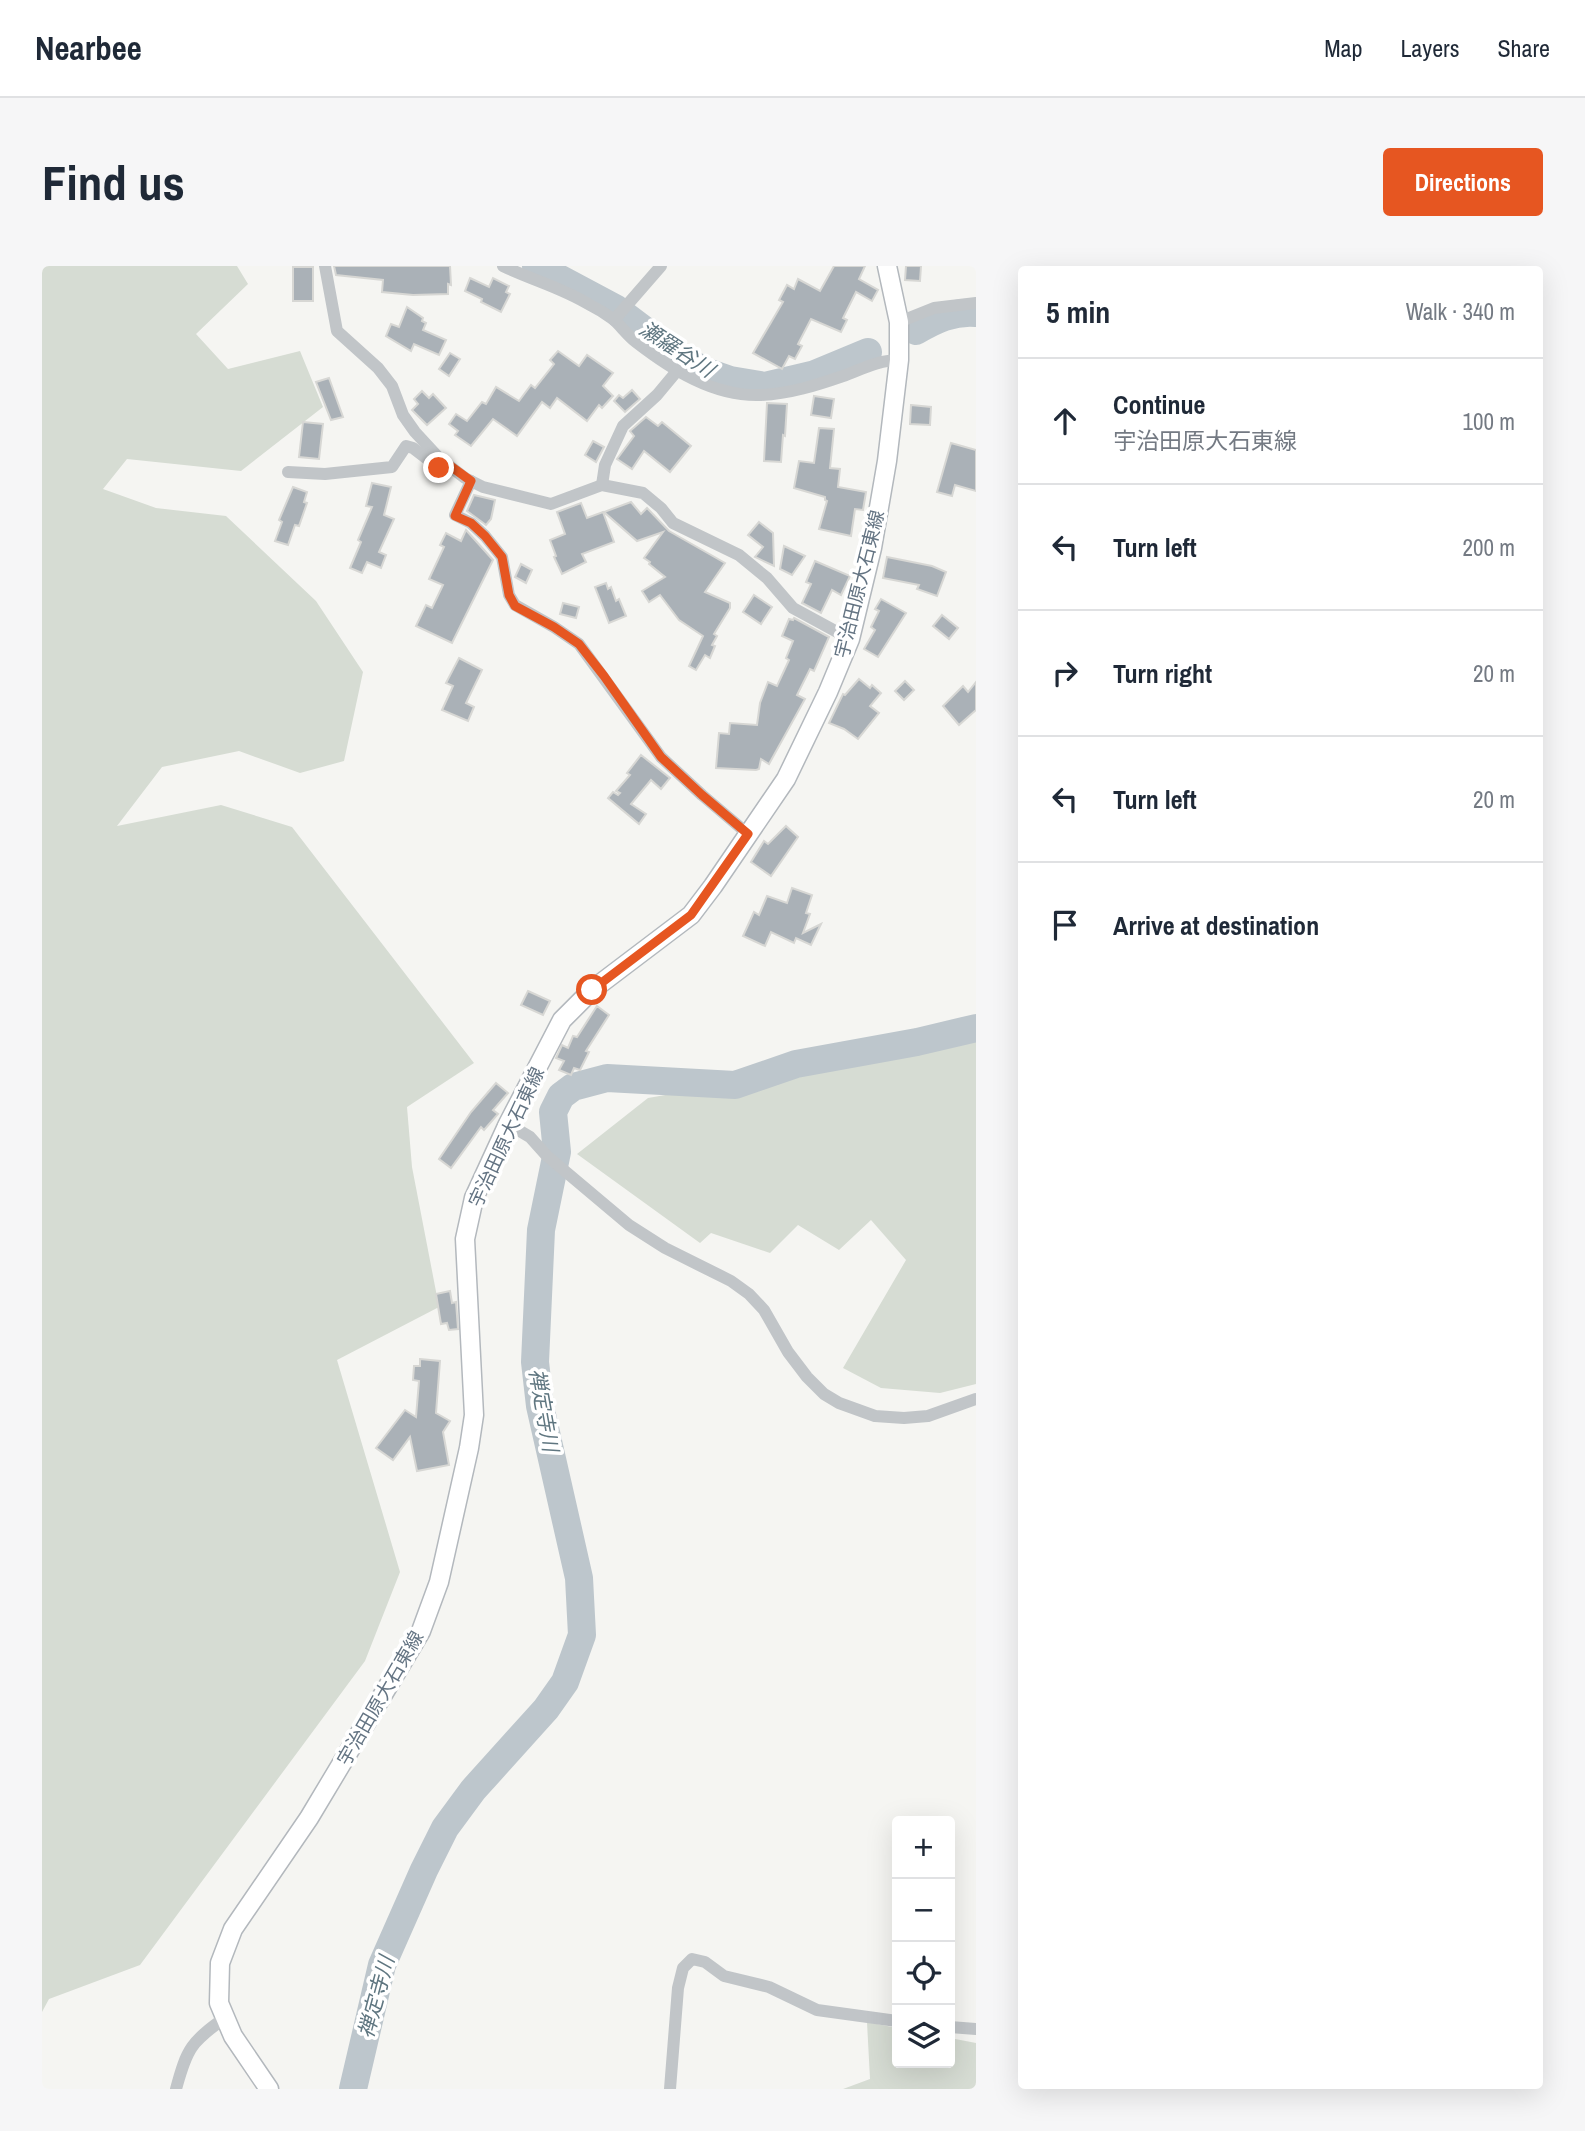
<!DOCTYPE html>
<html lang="en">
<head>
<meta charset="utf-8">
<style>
  :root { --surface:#fff; --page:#f6f6f7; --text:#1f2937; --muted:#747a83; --line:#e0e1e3; --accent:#e65621 }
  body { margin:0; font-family:"Archivo Narrow","Noto Sans JP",sans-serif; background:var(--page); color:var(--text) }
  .controls { position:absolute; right:21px; bottom:21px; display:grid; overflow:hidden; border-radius:7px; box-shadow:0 7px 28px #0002 }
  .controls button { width:63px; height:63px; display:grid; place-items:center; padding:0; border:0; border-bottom:2px solid var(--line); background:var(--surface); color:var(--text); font:35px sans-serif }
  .stop { position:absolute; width:21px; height:21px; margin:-16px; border:5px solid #e65621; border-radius:50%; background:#fff }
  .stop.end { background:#e65621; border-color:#fff; box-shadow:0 2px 7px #0008 }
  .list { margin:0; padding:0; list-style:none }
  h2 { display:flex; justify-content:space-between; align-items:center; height:91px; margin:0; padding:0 28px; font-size:30px }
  h2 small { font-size:23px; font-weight:400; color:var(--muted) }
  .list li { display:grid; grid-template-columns:46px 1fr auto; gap:21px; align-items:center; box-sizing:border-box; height:126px; padding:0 28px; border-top:2px solid var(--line) }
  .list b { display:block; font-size:26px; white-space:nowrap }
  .list p { margin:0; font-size:23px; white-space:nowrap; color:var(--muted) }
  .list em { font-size:23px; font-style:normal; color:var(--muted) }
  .icon { flex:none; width:38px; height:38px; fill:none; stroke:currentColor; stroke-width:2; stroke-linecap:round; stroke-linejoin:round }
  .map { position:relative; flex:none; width:934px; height:1823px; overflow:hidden; border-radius:7px }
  header { display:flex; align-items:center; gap:42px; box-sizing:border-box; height:98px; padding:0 35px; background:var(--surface); border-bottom:2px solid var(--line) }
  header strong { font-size:33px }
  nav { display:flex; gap:38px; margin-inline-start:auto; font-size:24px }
  .intro { display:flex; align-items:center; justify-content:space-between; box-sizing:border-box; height:168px; padding:0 42px }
  h1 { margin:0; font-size:49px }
  .button { padding:18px 32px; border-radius:7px; background:var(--accent); color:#fff; font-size:24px; font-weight:700 }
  main { display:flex; gap:42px; padding:0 42px }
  aside { flex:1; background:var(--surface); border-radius:7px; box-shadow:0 7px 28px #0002 }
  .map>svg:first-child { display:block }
</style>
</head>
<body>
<header>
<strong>Nearbee</strong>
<nav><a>Map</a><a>Layers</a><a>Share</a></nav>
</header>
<div class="intro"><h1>Find us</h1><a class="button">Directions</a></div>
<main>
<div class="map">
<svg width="934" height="1823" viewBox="0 0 934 1823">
  <rect width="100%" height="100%" fill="#f5f5f2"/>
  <g fill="#d6dcd3">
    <path d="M 0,0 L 195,0 L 206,18 L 154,68 L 186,103 L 258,85 L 281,141 L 199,205 L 85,193 L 61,223 L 114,242 L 184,250 L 274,335 L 321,406 L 302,495 L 258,507 L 197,485 L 120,501 L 75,560 L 179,539 L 250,561 L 432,797 L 365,841 L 370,901 L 397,1041 L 295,1094 L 358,1306 L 323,1395 L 98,1699 L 7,1733 L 0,1746 Z"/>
    <path d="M 934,767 L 934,1118 L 898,1127 L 839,1122 L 801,1102 L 864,994 L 829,954 L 797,984 L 756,959 L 728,987 L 669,967 L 658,977 L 535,888 L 606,832 L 921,778 Z"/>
    <path d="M 825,1756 L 855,1762 L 855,1797 L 908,1797 L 908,1772 L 934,1777 L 934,1823 L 801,1823 L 828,1813 Z"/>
  </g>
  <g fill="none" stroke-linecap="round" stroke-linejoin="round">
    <g stroke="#bdc6cc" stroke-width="28">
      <path d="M 494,0 L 573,42 L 634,88 L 662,105 L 688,114 L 723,120 L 773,108 L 826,86"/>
      <path d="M 874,65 C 893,54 911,45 934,47"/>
      <path d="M 311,1823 L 340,1699 L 382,1604 L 403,1562 L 431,1524 L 504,1443 L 523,1416 L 540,1369 L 537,1312 L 498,1140 L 493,1096 L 499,964 L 515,886 L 511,846 L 519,830 L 531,821 L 565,812 L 693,819 L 754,798 L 875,776 L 934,762"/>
    </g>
  </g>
  <g fill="#aab1b7" stroke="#d7d7d4" stroke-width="2">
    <path d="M 292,0 L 408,0 L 409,19 L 406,18 L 406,28 L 371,29 L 340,26 L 341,14 L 294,9 Z"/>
    <path d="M 792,0 L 823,0 L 817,13 L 836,24 L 830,35 L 814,26 L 801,52 L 805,54 L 799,66 L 769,53 L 756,78 L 760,80 L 753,93 L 747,90 L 740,103 L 711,87 L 741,36 L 737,34 L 745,19 L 752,23 L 756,13 L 778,25 Z"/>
    <path d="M 864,0 L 879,0 L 878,15 L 863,14 Z"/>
    <rect x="251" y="1" width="20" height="34"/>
    <path d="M 428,12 L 447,21 L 451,12 L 467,20 L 464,26 L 468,28 L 459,46 L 439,36 L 440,33 L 423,25 Z"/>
    <path d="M 365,41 L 381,52 L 380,55 L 384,57 L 381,64 L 404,74 L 397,89 L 372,78 L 369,85 L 344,70 L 349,58 L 357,61 Z"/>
    <path d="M 516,85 L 537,100 L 545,89 L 571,107 L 561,120 L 571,130 L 560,142 L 557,139 L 545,155 L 515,132 L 508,142 L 500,136 L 475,170 L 451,153 L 429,180 L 413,169 L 416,165 L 407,158 L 414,148 L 425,155 L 440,136 L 444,138 L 454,121 L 477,135 L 489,119 L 493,122 L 512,98 L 508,94 Z"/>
    <path d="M 408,87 L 418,93 L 407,110 L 397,103 Z"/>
    <path d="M 287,112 L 301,151 L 289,154 L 274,116 Z"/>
    <path d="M 590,124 L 598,133 L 583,146 L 572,135 L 577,129 L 581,132 Z"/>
    <path d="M 380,125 L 387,132 L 391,128 L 404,142 L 385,159 L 370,144 L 376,138 L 372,133 Z"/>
    <path d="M 772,130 L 792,133 L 789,152 L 769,149 Z"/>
    <path d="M 725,137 L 745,138 L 743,170 L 741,169 L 739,196 L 722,195 Z"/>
    <path d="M 869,139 L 889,141 L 888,159 L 868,158 Z"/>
    <path d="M 604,151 L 616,160 L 620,156 L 649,180 L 628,206 L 602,185 L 590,203 L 575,193 L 592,170 L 588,165 Z"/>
    <path d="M 261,156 L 281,158 L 277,193 L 257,191 Z"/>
    <path d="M 777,162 L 792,163 L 788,202 L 798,203 L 796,221 L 824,226 L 821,244 L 813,243 L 809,270 L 777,263 L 785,235 L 783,234 L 783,231 L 752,222 L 757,195 L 772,197 Z"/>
    <path d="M 551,175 L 562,181 L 554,196 L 543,189 Z"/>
    <path d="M 909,177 L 934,184 L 934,225 L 913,219 L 910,230 L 895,226 Z"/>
    <path d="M 330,217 L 349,221 L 342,249 L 352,253 L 337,286 L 344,289 L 339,302 L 325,296 L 320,307 L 308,302 L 319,276 L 316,274 L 330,241 L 324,240 Z"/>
    <path d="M 251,221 L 265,226 L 262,236 L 265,237 L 257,260 L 253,259 L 246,279 L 233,275 L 240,256 L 237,254 Z"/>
    <path d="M 432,229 L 453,234 L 449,253 L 444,259 L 425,245 Z"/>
    <path d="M 589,236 L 599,248 L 605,242 L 627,265 L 683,297 L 663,326 L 688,337 L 688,342 L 672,368 L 675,370 L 670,379 L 673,380 L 668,392 L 663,389 L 654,404 L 647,400 L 661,370 L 637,354 L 618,329 L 607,336 L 600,325 L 623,311 L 607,298 L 608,296 L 602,292 L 621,266 L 595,275 L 562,246 Z"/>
    <path d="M 539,237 L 545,252 L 561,246 L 572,276 L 540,288 L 544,296 L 520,308 L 512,291 L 514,290 L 508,274 L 523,268 L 515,246 Z"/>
    <path d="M 717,256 L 731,267 L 732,300 L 713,291 L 721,281 L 706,269 Z"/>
    <path d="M 424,264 L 451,294 L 410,377 L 374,360 L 384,339 L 390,342 L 401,319 L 387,313 L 402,281 L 398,279 L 404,267 L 419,275 Z"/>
    <path d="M 742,280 L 763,290 L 750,309 L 738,303 Z"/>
    <path d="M 845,291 L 890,300 L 904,306 L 895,330 L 875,323 L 877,319 L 841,312 Z"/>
    <path d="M 773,295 L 808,310 L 799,329 L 790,324 L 779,347 L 760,337 L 769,318 L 764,316 Z"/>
    <path d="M 479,298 L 490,304 L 484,317 L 473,311 Z"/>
    <path d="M 564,317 L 566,323 L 569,321 L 574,335 L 577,333 L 584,350 L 567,357 L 553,321 Z"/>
    <path d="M 712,329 L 730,341 L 719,358 L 701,346 Z"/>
    <path d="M 839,333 L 864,347 L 836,391 L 822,383 L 833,364 L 829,361 L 837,345 L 833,343 Z"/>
    <path d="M 521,337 L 537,341 L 534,352 L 518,348 Z"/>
    <path d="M 900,349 L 916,362 L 907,373 L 891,360 Z"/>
    <path d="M 752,352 L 787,371 L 772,405 L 768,403 L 755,429 L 763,433 L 727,498 L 719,493 L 717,503 L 714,504 L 674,502 L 677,467 L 687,468 L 688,457 L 715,459 L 718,437 L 726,416 L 735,420 L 747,394 L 744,392 L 751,375 L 740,370 L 747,353 L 751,354 Z"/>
    <path d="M 417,392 L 440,404 L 424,437 L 432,441 L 426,455 L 400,444 L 411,420 L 404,417 Z"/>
    <path d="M 817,413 L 828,422 L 830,419 L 839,427 L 828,440 L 837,447 L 816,473 L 802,463 L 787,457 L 801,428 L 803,429 Z"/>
    <path d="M 863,415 L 872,424 L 862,434 L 853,425 Z"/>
    <path d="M 934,416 L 934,444 L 917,459 L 901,440 L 921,420 L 926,426 Z"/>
    <path d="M 599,489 L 628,512 L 619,523 L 609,514 L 589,538 L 604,548 L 597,558 L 566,532 L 571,526 L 576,529 L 578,527 L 574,525 L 588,509 L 585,507 Z"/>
    <path d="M 744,560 L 756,571 L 729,610 L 709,596 L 722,575 L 726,578 Z"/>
    <path d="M 750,622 L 770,629 L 764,647 L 768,648 L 761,667 L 779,658 L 769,679 L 754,672 L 752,677 L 729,666 L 723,680 L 701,670 L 712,646 L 717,649 L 725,630 L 745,637 Z"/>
    <path d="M 486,725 L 508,735 L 501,749 L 479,739 Z"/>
    <path d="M 555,740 L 567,749 L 544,785 L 547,786 L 538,804 L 532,802 L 529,809 L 517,804 L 522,795 L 514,792 L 520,779 L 526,782 L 531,770 L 535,771 Z"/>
    <path d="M 454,817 L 466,827 L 451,844 L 456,848 L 442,864 L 439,861 L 409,902 L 397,893 L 429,846 Z"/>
    <path d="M 408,1025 L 410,1037 L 414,1036 L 416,1063 L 407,1064 L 405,1057 L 399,1058 L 394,1028 Z"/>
    <path d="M 378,1093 L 398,1095 L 394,1147 L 408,1155 L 401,1166 L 407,1199 L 375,1205 L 368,1171 L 351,1194 L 334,1182 L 363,1144 L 374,1151 L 377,1115 L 371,1114 L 372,1100 L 378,1100 Z"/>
  </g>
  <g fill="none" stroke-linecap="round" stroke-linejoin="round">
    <g stroke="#b3b8bd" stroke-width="21">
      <path id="secondary" d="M 227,1823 L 191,1770 L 177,1737 L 178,1697 L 191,1663 L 267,1552 L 379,1365 L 397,1316 L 427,1182 L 432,1149 L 423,973 L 432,932 L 466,858 L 520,754 L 550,724 L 649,649 L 671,620 L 744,513 L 786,426 L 808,373 L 830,282 L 845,195 L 857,94 L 857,56 L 845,0"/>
    </g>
    <g stroke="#c1c5c8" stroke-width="12">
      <path d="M 283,0 L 295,65 L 336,102 L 350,120 L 361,149 L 373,166 L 397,192 L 423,212 L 441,221 L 509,238 L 560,219 L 601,227 L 619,242 L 631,257 L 697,289 L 725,312 L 751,342 L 808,373"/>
      <path d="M 461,0 C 490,14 521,22 548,39 C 556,43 564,48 571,53 C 579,60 585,69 594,76 C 629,103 672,131 719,129 C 747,128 775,119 801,110 C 820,103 837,94 857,94"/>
      <path d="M 572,54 L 619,0"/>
      <path d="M 857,56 L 892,42 L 934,37"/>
      <path d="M 246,206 L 283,208 L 350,201 L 364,180 L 371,182 L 397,202 L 403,196"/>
      <path d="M 429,215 L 413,249 L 429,257 L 443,270 L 460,291 L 467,329 L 473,339 L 512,361 L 537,378 L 619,491 L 660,529 L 706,568"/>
      <path d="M 560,219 L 563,199 L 581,160 L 615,129 L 635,105"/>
      <path d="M 466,858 L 488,871 L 505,890 L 587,959 L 623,982 L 689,1015 L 707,1028 L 722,1044 L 746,1086 L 765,1111 L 782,1128 L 797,1137 L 833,1150 L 862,1152 L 886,1150 L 934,1133"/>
      <path d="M 908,1761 L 934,1763"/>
      <path d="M 134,1823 C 145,1782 149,1776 184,1751"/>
      <path d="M 628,1823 L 636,1722 L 641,1702 L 650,1693 L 663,1696 L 682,1710 L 727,1721 L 775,1744 L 855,1755"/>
    </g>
    <use href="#secondary" stroke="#fff" stroke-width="18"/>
  </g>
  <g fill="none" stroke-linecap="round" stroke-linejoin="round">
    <path stroke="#e65621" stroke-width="9" d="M 397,202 L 403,196 L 429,215 L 413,250 L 429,257 L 443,270 L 460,291 L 467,329 L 473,340 L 512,361 L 537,378 L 562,410 L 619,491 L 660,529 L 706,568 L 649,649 L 550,724"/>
  </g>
  <g text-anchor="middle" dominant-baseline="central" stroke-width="7" stroke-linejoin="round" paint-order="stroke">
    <g font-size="19" fill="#647483" stroke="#fff">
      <text transform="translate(817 318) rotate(-76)">宇治田原大石東線</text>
      <text transform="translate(464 871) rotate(-65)">宇治田原大石東線</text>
      <text transform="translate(338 1432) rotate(-60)">宇治田原大石東線</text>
    </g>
    <g font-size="21" font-style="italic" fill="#5f7680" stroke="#fff">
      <text transform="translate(635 83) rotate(33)">瀬羅谷川</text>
      <text transform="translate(502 1144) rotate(80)">禅定寺川</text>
      <text transform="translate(334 1731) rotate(-75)">禅定寺川</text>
    </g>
  </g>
</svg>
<div class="controls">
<button>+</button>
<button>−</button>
<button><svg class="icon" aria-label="locate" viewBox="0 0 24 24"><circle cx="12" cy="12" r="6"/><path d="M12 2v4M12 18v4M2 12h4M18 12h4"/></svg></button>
<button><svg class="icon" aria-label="layers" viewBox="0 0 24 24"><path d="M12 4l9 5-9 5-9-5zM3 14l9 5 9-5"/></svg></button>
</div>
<div class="stop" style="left:550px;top:724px"></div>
<div class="stop end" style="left:397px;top:202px"></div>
</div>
<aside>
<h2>5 min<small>Walk · 340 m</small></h2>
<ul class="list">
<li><svg class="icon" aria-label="ahead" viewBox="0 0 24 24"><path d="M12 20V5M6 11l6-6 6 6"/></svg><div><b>Continue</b><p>宇治田原大石東線</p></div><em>100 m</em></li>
<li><svg class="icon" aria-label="left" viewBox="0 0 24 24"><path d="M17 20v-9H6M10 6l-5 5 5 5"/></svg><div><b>Turn left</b></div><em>200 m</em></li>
<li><svg class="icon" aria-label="right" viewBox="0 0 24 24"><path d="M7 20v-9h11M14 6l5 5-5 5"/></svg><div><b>Turn right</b></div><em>20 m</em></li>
<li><svg class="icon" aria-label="left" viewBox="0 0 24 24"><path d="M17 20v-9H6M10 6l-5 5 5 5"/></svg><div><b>Turn left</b></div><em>20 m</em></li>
<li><svg class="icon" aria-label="arrive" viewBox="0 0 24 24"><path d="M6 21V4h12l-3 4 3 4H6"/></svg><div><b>Arrive at destination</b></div></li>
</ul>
</aside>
</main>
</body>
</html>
